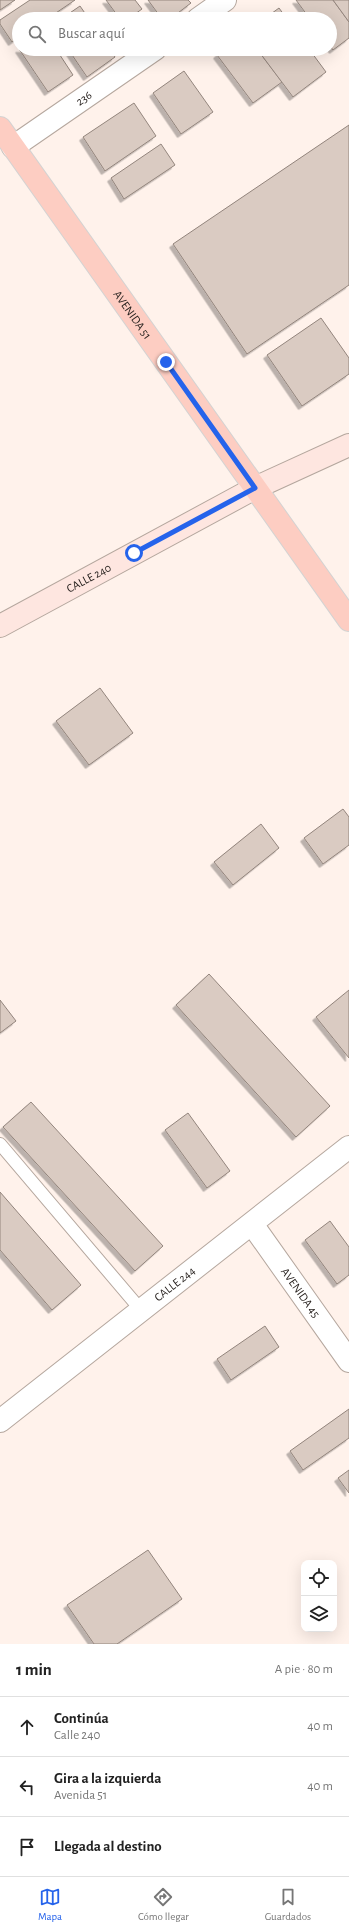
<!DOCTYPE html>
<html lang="es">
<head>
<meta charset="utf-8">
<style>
  :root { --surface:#fff; --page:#f6f6f6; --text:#222; --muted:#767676; --line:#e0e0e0; --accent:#2563eb }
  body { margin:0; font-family:"Alegreya Sans",sans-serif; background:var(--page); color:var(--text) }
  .controls { position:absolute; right:12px; bottom:12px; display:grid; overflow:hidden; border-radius:8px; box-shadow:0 4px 16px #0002 }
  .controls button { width:36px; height:36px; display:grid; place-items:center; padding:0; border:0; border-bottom:1px solid var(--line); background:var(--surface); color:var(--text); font:20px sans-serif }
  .stop { position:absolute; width:12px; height:12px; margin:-9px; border:3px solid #2563eb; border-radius:50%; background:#fff }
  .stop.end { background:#2563eb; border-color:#fff; box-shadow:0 1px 4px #0008 }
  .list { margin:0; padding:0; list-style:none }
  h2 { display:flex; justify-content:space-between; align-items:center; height:52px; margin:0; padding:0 16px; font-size:17px }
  h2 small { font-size:13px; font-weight:400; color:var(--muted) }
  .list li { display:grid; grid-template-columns:26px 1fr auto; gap:12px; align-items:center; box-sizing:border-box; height:60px; padding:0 16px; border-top:1px solid var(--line) }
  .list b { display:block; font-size:15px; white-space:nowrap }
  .list p { margin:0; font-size:13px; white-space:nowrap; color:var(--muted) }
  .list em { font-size:13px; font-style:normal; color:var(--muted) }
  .icon { flex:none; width:22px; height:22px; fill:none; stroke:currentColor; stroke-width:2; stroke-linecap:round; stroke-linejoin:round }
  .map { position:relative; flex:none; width:349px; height:1644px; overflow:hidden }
  .search { position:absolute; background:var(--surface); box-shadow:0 4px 16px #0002; left:12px; right:12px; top:12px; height:44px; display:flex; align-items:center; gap:10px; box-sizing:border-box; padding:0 14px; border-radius:22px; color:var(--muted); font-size:15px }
  .sheet { height:232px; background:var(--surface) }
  nav { display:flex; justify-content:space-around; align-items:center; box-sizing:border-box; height:56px; border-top:1px solid var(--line); background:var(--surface); font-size:11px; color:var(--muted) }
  nav a { display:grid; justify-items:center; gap:2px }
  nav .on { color:var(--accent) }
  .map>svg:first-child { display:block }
</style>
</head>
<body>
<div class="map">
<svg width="349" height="1644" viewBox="0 0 349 1644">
  <defs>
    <filter id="shadow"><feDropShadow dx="-3.5" dy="3.5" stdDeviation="0" flood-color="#0004"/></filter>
  </defs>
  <rect width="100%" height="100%" fill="#fff2eb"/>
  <g fill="#dacbc2" stroke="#93857d" filter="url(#shadow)">
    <path d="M 0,0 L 15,0 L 0,10 Z"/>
    <path d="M 30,0 L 75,0 L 47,19 L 19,19 L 19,37 L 12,42 L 0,24 L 0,20 Z"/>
    <path d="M 106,0 L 135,0 L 142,9 L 128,19 L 120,19 Z"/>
    <path d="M 148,0 L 188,0 L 191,3 L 170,19 L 162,19 Z"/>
    <path d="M 296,0 L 333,0 L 349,22 L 349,38 L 333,50 L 330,46 L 330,19 L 310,19 Z"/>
    <path d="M 333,0 L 349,0 L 349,22 Z"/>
    <path d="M 80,6 L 89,19 L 61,19 Z"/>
    <path d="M 279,8 L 287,19 L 264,19 Z"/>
    <path d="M 19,49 L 56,49 L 73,75 L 48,92 Z"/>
    <path d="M 68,49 L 110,49 L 115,57 L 87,77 Z"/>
    <path d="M 224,49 L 257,49 L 282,82 L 253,103 L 217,55 Z"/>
    <path d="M 257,49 L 309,49 L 326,72 L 293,97 Z"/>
    <path d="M 184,71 L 213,112 L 181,134 L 153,93 Z"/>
    <path d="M 134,103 L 156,136 L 105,171 L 83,137 Z"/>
    <path d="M 349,125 L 349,285 L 247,354 L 173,244 Z"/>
    <path d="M 161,144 L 175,165 L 124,199 L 111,178 Z"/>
    <path d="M 321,318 L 349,358 L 349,374 L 302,406 L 267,355 Z"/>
    <path d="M 100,688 L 133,733 L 89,765 L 56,721 Z"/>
    <path d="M 343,809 L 349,817 L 349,845 L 323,864 L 304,838 Z"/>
    <path d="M 261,824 L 279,848 L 233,885 L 214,862 Z"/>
    <path d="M 209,974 L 330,1106 L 296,1137 L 176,1005 Z"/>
    <path d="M 349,990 L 349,1058 L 316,1017 Z"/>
    <path d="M 0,1000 L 16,1021 L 0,1033 Z"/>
    <path d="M 31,1102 L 163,1246 L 135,1271 L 3,1127 Z"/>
    <path d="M 188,1113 L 230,1171 L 207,1188 L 165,1130 Z"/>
    <path d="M 0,1192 L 81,1285 L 52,1310 L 0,1250 Z"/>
    <path d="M 330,1221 L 349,1247 L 349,1275 L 337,1284 L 305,1240 Z"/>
    <path d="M 265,1326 L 279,1347 L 231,1380 L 217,1359 Z"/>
    <path d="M 349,1409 L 349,1438 L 303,1470 L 290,1451 Z"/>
    <path d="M 349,1470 L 349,1493 L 338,1478 Z"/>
    <path d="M 148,1550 L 182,1599 L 117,1644 L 94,1644 L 67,1605 Z"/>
  </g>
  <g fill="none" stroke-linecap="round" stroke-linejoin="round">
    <g stroke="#b5a79e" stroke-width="14">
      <path id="lane" d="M 0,1144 L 141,1310"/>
    </g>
    <g stroke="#b5a79e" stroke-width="24">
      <g id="street">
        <path d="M 198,19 L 225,0"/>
        <path id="s1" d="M 13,147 L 155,49"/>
        <path id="s2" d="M 252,1224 L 349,1361"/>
        <path id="s3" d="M 0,1421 L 349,1147"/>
      </g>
    </g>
    <g stroke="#b5a79e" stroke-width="24">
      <g id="secondary">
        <path id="s4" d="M 0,626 L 255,488 L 349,445"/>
      </g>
    </g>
    <g stroke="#d4d3d2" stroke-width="24">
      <g id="primary">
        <path id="s5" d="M 0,128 L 349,620"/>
      </g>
    </g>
    <use href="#lane" stroke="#fff" stroke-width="12"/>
    <use href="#street" stroke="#fff" stroke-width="22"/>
    <use href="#secondary" stroke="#fee6e0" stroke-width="22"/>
    <use href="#primary" stroke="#fdcdc2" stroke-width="22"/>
  </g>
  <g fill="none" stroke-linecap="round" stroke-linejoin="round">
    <path stroke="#2563eb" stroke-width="5" d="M 134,553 L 255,488 L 166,362"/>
  </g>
  <g text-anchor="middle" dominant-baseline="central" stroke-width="4" stroke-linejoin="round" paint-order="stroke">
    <g font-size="12" fill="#28221f" stroke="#fff">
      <text stroke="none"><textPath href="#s1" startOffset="86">236</textPath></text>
      <text stroke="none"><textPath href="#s5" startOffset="229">AVENIDA 51</textPath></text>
      <text stroke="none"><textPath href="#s4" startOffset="101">CALLE 240</textPath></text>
      <text stroke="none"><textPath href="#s3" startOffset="222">CALLE 244</textPath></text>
      <text stroke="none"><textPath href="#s2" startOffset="84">AVENIDA 45</textPath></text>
    </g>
  </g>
</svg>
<div class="controls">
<button><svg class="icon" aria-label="locate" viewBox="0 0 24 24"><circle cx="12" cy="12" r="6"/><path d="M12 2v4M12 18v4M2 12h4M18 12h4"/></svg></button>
<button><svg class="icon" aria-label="layers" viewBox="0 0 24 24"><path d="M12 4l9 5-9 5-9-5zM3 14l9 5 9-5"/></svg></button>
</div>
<div class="stop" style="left:134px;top:553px"></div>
<div class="stop end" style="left:166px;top:362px"></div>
<div class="search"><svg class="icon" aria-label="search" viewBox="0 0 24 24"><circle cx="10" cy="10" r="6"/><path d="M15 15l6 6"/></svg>Buscar aquí</div>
</div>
<section class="sheet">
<h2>1 min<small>A pie · 80 m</small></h2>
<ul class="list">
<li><svg class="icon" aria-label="ahead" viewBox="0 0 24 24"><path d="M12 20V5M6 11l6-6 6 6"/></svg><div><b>Continúa</b><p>Calle 240</p></div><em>40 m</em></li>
<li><svg class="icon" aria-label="left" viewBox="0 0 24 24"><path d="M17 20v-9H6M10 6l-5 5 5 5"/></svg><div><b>Gira a la izquierda</b><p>Avenida 51</p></div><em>40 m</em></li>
<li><svg class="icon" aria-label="arrive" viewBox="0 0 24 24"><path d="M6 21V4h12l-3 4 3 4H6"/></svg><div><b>Llegada al destino</b></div></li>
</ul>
</section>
<nav>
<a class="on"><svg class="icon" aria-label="map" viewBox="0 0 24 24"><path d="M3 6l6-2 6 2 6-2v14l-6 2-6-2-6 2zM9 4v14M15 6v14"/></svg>Mapa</a>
<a><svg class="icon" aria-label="directions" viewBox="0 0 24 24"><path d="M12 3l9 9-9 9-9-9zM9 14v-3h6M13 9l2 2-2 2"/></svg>Cómo llegar</a>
<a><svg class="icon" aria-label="saved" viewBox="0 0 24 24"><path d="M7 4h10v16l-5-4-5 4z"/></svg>Guardados</a>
</nav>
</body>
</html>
